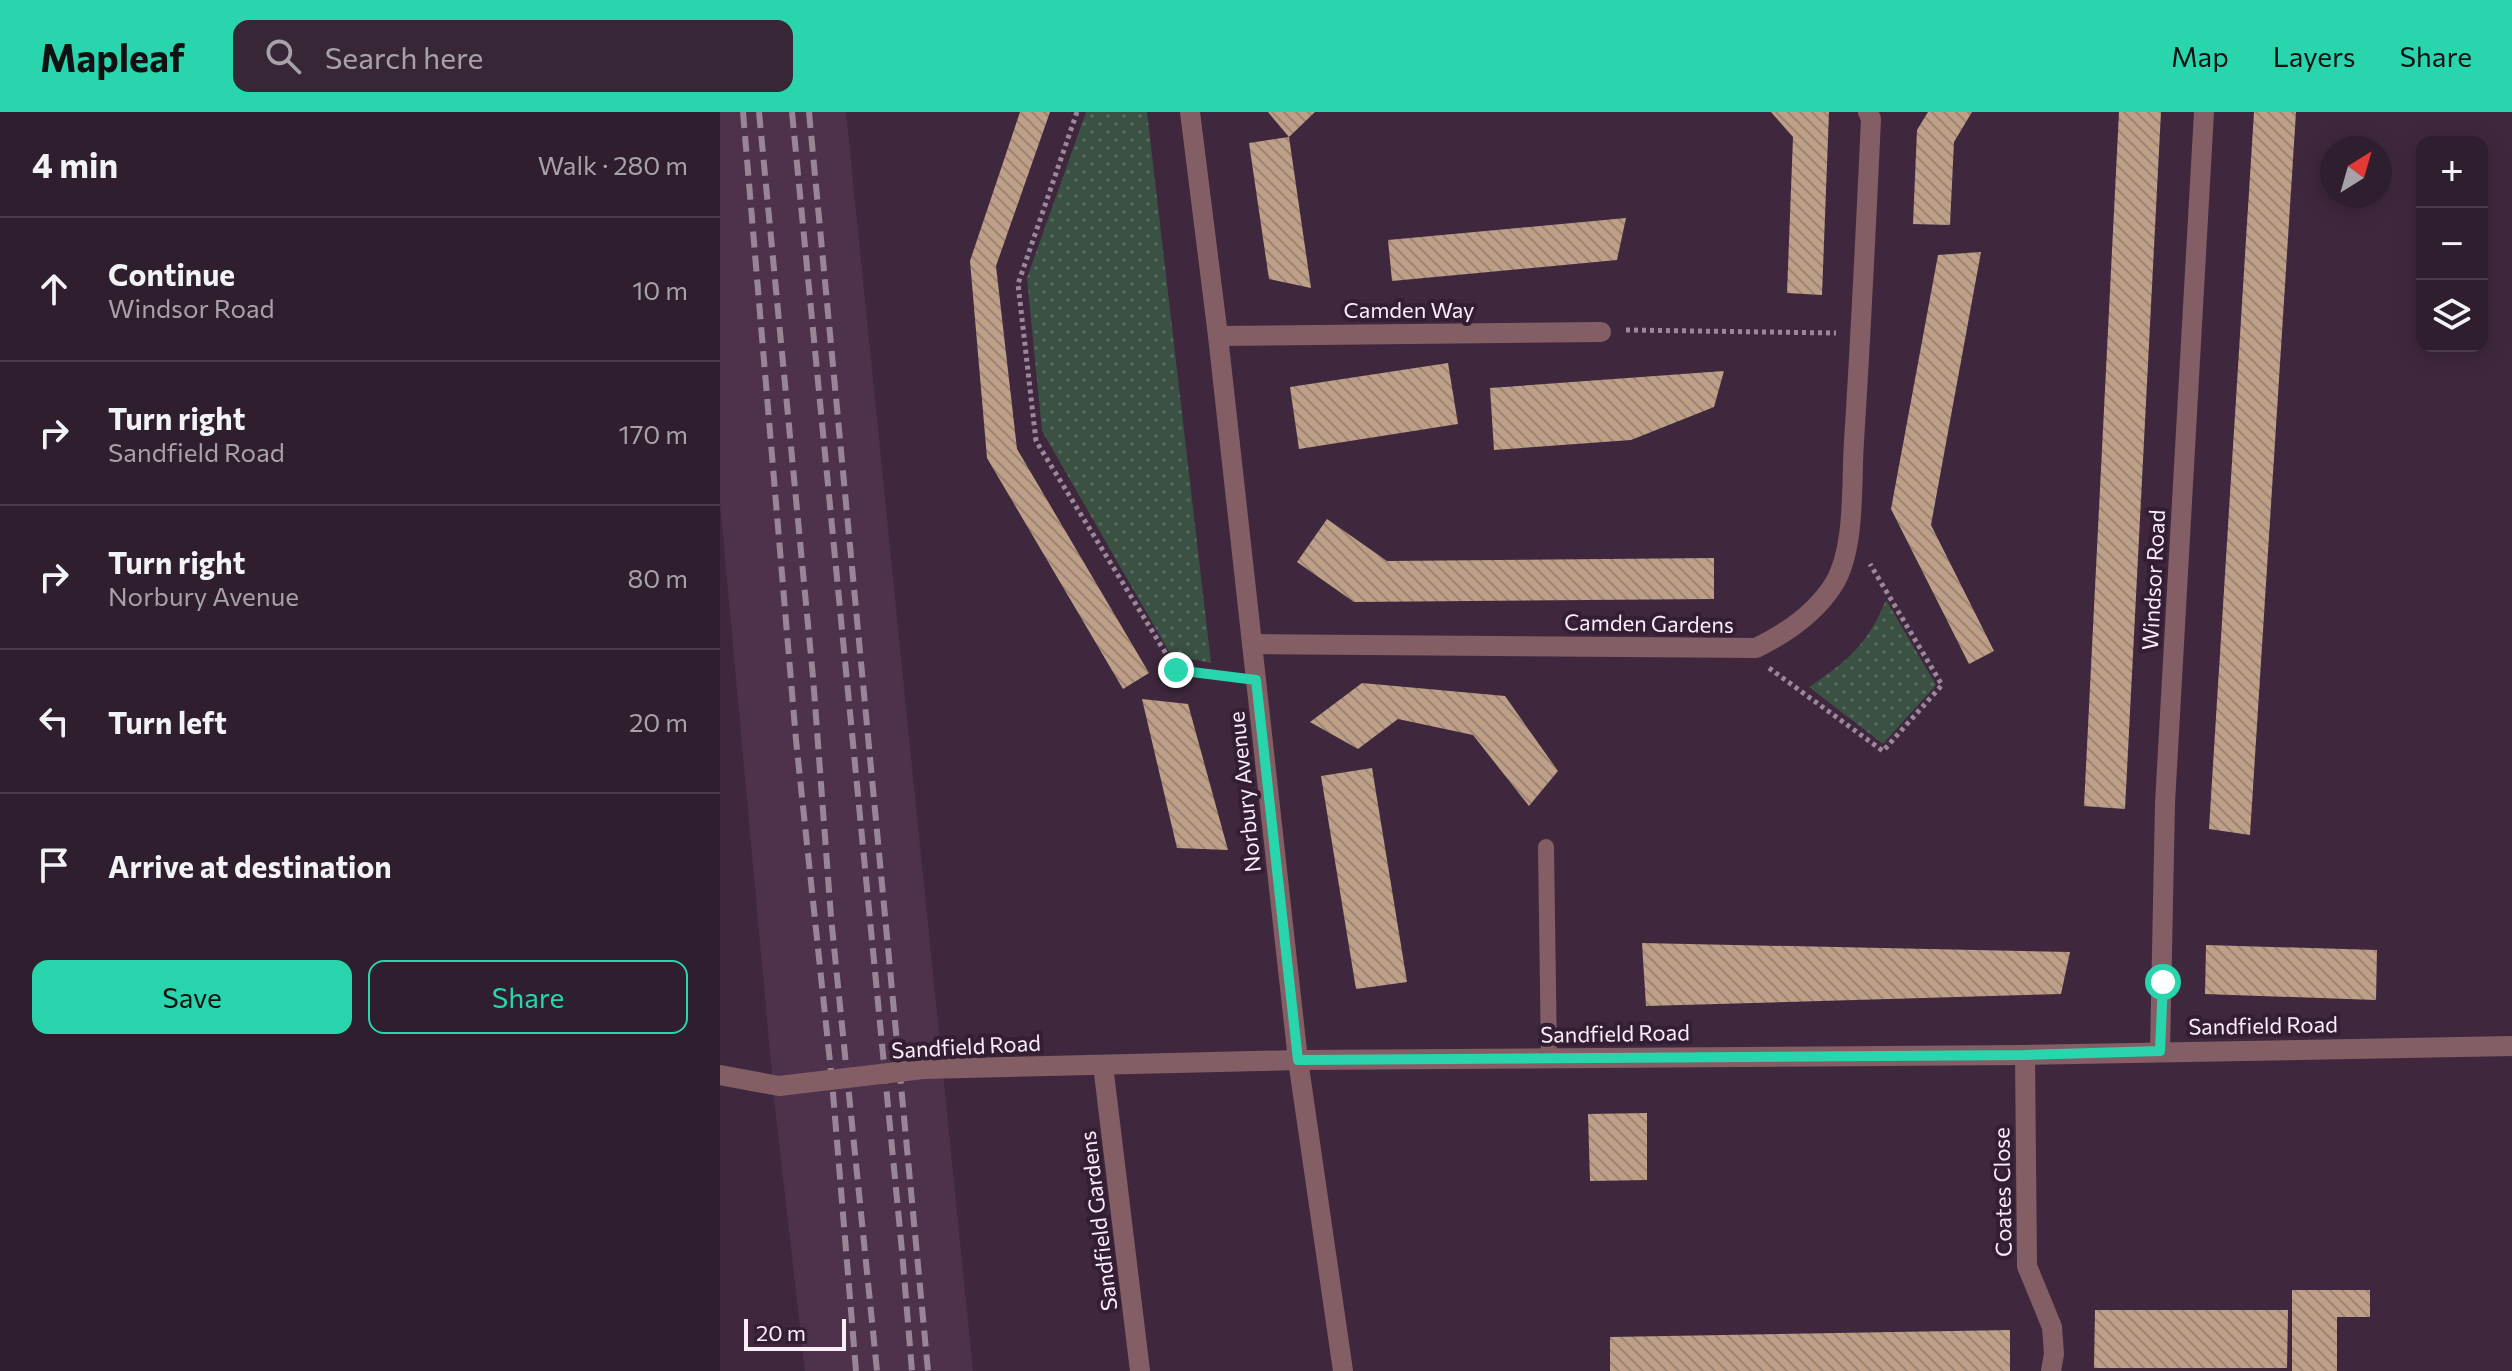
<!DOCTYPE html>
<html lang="en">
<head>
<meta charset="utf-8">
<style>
  :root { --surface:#2f1e2e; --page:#372736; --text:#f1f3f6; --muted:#a7a2aa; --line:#4a3c4a; --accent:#28d5ad }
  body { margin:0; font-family:Commissioner,sans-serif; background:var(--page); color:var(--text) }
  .controls { position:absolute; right:24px; top:24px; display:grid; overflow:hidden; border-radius:16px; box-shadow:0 4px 20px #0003 }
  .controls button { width:72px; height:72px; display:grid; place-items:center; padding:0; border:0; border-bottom:2px solid var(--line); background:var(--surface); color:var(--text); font:40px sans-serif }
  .compass { position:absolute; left:1600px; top:24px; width:72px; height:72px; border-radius:50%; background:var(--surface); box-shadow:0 4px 20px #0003; rotate:37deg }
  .scale { position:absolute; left:24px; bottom:20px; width:102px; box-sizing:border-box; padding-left:8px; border:4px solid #fcedfb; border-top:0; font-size:22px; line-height:28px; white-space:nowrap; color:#fcedfb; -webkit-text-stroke:6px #341e33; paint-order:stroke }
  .stop { position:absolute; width:24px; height:24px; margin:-18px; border:6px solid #28d5ad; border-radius:50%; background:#fff }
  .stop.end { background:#28d5ad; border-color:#fff; box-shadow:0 2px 8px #0008 }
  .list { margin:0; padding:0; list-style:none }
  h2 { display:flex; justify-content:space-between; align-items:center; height:104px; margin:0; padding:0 32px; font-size:34px }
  h2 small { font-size:26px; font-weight:400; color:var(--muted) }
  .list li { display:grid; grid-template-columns:52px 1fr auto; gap:24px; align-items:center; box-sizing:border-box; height:144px; padding:0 32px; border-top:2px solid var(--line) }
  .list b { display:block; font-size:30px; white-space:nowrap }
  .list p { margin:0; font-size:26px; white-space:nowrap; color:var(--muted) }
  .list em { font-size:26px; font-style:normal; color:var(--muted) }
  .actions { display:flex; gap:16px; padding:24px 32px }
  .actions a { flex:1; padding:18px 0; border:2px solid var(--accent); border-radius:16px; text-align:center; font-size:28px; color:var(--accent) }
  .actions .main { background:var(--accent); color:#111 }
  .icon { flex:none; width:44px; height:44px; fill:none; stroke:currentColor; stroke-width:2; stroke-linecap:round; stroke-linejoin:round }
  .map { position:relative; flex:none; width:1792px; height:1259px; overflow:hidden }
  header { display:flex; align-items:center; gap:48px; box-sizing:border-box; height:112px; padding:0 40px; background:var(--accent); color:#111 }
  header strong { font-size:38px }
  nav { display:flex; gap:44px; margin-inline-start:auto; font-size:28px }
  .search { width:560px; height:72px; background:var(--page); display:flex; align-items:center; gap:20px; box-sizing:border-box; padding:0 28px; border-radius:16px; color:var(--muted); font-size:30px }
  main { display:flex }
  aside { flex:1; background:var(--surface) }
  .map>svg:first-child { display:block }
</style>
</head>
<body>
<header>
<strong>Mapleaf</strong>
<div class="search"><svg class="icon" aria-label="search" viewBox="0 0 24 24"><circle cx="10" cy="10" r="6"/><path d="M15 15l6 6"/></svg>Search here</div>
<nav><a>Map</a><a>Layers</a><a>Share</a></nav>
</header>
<main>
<aside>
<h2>4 min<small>Walk · 280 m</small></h2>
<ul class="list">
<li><svg class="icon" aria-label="ahead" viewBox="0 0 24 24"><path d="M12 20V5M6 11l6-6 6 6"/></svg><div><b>Continue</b><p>Windsor Road</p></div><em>10 m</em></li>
<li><svg class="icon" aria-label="right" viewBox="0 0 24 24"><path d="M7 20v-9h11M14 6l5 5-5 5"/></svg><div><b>Turn right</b><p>Sandfield Road</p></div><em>170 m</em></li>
<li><svg class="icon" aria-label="right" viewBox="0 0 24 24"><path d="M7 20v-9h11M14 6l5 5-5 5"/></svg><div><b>Turn right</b><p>Norbury Avenue</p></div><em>80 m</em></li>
<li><svg class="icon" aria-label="left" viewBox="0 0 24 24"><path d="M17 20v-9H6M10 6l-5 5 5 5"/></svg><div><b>Turn left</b></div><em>20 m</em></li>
<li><svg class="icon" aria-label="arrive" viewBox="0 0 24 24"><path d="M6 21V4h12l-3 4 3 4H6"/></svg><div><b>Arrive at destination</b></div></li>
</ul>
<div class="actions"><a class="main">Save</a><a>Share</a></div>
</aside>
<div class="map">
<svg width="1792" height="1259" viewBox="0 0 1792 1259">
  <defs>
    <pattern id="grass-dots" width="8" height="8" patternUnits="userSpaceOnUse" patternTransform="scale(2)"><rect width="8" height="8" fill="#3a5143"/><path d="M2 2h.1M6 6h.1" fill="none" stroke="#576a5f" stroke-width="1.8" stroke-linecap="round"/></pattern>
    <pattern id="building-back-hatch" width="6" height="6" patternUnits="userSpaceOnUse" patternTransform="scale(2)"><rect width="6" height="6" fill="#be9f87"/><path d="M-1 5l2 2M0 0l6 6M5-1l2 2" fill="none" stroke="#9c8575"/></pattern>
  </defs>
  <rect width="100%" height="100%" fill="#3f283d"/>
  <path fill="#4e324c" d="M 0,0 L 126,0 L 253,1259 L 85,1259 L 55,995 L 0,390 Z"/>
  <g fill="url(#grass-dots)">
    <path d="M 366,0 L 427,0 L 491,551 L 451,543 L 322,319 L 307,166 Z"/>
    <path d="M 1166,488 L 1216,573 L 1163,632 L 1089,575 C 1129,548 1147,533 1166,488 Z"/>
  </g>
  <g fill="url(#building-back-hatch)">
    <path d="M 300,0 L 330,0 L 276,154 L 297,337 L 429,561 L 403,577 L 267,346 L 250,149 Z"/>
    <path d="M 548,0 L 595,0 L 569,25 Z"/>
    <path d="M 1051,0 L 1109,0 L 1102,183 L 1067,181 L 1073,25 Z"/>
    <path d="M 1208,0 L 1252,0 L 1234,30 L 1230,113 L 1193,112 L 1197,18 Z"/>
    <path d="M 1399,0 L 1441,0 L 1405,697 L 1364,694 Z"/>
    <path d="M 1534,0 L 1576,0 L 1530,723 L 1489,717 Z"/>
    <path d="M 569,25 L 591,176 L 549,167 L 529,31 Z"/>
    <path d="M 906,106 L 897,148 L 672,169 L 668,128 Z"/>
    <path d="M 1261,140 L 1211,413 L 1274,539 L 1249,552 L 1171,397 L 1218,143 Z"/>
    <path d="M 728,251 L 738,312 L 579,337 L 570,275 Z"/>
    <path d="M 1004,259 L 994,295 L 911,328 L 774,338 L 770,276 Z"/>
    <path d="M 607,407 L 667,449 L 994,446 L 994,487 L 634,490 L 577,450 Z"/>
    <path d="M 642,571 L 785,584 L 838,659 L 809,694 L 753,623 L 678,607 L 638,637 L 590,610 Z"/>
    <path d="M 422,587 L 468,592 L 508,738 L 457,736 Z"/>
    <path d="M 652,656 L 687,870 L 636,877 L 601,664 Z"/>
    <path d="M 922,831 L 1350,840 L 1341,882 L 926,894 Z"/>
    <path d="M 1486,833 L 1657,838 L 1656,888 L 1485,882 Z"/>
    <path d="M 927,1001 L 927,1068 L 870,1069 L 868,1002 Z"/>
    <path d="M 1572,1178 L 1650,1178 L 1650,1205 L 1617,1205 L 1617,1259 L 1572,1259 Z"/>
    <path d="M 1375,1198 L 1568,1198 L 1567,1256 L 1374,1256 Z"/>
    <path d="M 1290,1218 L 1290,1259 L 890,1259 L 890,1225 Z"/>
  </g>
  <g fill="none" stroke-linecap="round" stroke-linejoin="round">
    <g stroke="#9b889a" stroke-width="5" stroke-dasharray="4 4" stroke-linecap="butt">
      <path d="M 357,0 L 298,172 L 316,329 L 456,558 L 510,565"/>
      <path d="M 906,218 L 1116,221"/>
      <path d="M 1049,556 L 1163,639 L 1222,573 L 1150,452"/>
    </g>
    <path stroke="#835e64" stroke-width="16" d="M 826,735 L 829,946"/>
    <g stroke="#835e64" stroke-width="20">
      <path d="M 470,0 L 498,224 L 578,948 L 623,1259"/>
      <path d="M 498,224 L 881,220"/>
      <path d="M 532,532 L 1036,536 C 1067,521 1095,502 1114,472 C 1136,435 1131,371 1134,329 C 1141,222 1146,114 1151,7 L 1148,0"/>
      <path d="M 1440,939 L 1445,691 L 1484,0"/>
      <path d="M 1305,943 L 1307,1154 L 1332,1215 L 1334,1242 L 1331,1259"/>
      <path d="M 383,953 L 420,1259"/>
      <path d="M 203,957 L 578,948 L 1305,943 L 1792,934"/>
      <path d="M 0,963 L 59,974"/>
    </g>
    <g stroke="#988597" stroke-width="6" stroke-dasharray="16 8" stroke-linecap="butt">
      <path d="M 23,0 L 76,628 L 112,969 L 136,1259"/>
      <path d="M 39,0 L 93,565 L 111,805 L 157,1259"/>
      <path d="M 72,0 L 182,1139 L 192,1259"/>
      <path d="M 89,0 L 208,1259"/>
    </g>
    <path stroke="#835e64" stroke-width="20" d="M 59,974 L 203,957"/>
  </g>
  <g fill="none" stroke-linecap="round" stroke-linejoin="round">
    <path stroke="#28d5ad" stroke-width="10" d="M 456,558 L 536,568 L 578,948 L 1305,943 L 1440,939 L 1443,870"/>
  </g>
  <g text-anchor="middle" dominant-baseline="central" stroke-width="8" stroke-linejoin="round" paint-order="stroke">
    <g font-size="22" fill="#fcedfb" stroke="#341e33">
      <text x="689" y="197">Camden Way</text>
      <text transform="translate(1433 468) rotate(-87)">Windsor Road</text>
      <text transform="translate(929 511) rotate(1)">Camden Gardens</text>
      <text transform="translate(524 680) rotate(-96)">Norbury Avenue</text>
      <text transform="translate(1543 913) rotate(-1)">Sandfield Road</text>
      <text transform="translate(895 921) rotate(-1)">Sandfield Road</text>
      <text transform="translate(246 934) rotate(-3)">Sandfield Road</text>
      <text transform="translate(1282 1080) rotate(-91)">Coates Close</text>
      <text transform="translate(378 1109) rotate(-97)">Sandfield Gardens</text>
    </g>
  </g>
</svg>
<div class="controls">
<button>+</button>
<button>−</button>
<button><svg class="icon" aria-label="layers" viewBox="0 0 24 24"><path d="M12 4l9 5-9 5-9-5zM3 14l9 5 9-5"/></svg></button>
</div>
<svg class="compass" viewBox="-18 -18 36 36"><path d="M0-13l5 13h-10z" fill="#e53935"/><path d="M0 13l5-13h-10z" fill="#a7a2aa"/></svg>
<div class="scale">20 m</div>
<div class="stop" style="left:1443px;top:870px"></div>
<div class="stop end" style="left:456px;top:558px"></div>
</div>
</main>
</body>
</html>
